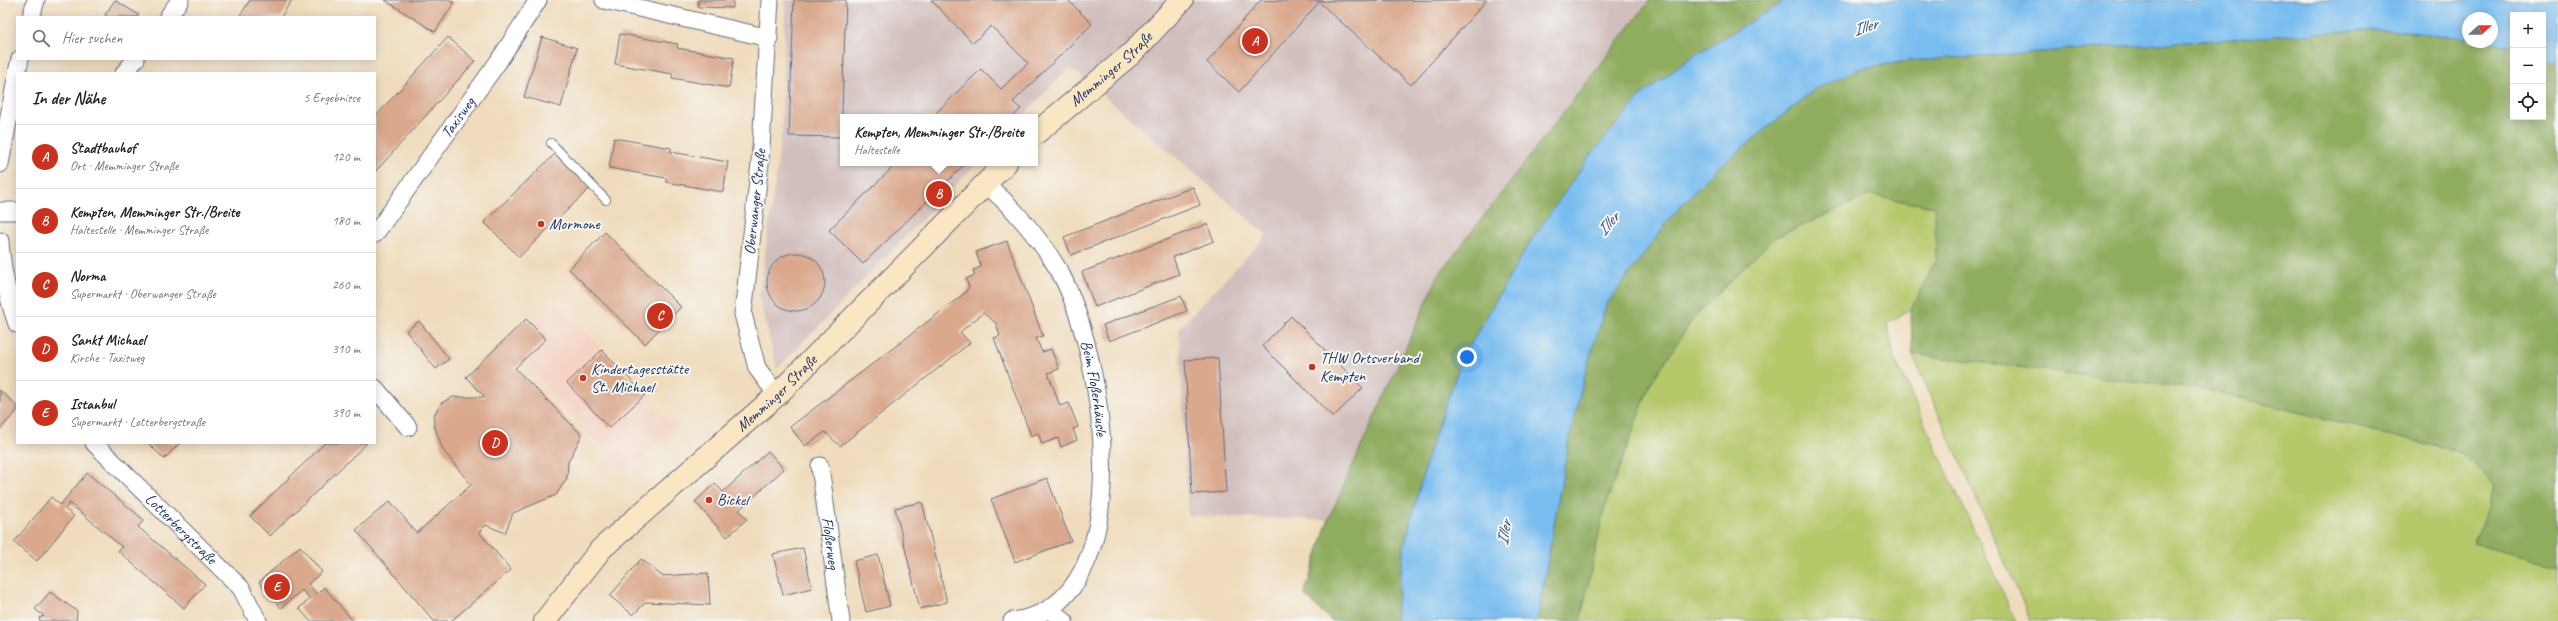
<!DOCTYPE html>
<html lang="de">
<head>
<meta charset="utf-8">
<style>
  :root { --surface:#fff; --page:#f6f6f6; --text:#222; --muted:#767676; --line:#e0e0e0; --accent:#c8321e }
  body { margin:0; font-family:Caveat,sans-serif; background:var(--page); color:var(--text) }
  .controls { position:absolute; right:12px; top:12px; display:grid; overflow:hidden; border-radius:0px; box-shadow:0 2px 10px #0003 }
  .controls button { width:36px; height:36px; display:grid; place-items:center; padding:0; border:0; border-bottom:1px solid var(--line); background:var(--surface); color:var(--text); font:20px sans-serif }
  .compass { position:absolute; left:2462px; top:12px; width:36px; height:36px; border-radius:50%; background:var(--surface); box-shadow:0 2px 10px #0003; rotate:69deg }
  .you { position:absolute; left:1467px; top:357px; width:14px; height:14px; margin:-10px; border:3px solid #fff; border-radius:50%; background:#1a73e8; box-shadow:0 0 0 6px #1a73e833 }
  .badge { display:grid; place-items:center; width:26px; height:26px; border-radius:50%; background:var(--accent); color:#fff; font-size:13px; font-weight:700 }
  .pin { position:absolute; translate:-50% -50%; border:2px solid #fff; box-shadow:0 1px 4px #0006 }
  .popup { position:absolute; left:840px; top:114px; width:198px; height:52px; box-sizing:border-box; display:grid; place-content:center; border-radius:0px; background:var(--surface); filter:drop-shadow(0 1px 3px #0005); font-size:13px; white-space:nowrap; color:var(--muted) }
  .popup b { font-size:15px; color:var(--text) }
  .popup::after { content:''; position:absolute; left:50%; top:100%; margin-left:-8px; border:8px solid transparent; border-top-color:var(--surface) }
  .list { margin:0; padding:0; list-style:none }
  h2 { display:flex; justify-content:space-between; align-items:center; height:52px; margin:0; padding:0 16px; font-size:17px }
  h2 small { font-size:13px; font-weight:400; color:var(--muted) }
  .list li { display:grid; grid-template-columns:26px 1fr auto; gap:12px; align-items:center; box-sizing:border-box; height:64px; padding:0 16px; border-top:1px solid var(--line) }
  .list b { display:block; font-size:15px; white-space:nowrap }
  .list p { margin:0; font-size:13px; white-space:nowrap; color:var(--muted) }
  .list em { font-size:13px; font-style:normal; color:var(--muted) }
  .icon { flex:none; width:22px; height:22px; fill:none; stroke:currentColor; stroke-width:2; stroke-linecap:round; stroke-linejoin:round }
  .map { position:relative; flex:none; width:2558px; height:621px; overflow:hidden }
  .search { position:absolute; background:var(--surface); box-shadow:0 2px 10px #0003; left:16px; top:16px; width:360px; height:44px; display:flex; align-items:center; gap:10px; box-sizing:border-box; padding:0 14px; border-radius:0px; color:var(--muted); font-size:15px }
  .panel { position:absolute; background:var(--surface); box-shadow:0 2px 10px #0003; left:16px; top:72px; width:360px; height:372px; border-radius:0px }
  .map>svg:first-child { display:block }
</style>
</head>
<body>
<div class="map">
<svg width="2558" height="621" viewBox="0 0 2558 621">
  <rect width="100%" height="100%" fill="#f6f6f2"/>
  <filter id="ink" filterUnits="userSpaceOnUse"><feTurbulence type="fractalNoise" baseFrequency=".025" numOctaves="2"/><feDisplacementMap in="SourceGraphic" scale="8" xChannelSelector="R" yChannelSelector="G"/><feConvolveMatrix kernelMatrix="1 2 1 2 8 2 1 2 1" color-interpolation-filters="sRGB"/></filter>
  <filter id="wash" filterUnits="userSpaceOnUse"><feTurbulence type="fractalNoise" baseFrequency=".012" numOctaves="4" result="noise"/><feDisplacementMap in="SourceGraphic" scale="16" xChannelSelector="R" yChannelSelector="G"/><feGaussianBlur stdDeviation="0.9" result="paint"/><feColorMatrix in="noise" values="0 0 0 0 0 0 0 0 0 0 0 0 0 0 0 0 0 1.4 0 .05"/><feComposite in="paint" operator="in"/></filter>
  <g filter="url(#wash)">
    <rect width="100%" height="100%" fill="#f0dcbc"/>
    <path fill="#f5d2c3" d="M 559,302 L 674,427 L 625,473 L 522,361 L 545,339 L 533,326 Z"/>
    <path fill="#d1bfbd" d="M 785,0 L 1650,0 L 1439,274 L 1328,520 L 1188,516 L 1179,328 L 1267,235 L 1070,67 L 1021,117 L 843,117 L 843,163 L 977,163 L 777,369 L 759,297 L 782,131 Z"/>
    <g fill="#b5c86b" stroke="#687c64">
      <path d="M 1870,195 L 1935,207 L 1936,261 L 1911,309 L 1887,323 L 1894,357 L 2016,621 L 1580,621 L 1605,506 L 1628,444 L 1650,384 L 1695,316 L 1774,238 Z"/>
      <path d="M 1912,354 L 2213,391 L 2462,453 L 2494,485 L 2488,511 L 2473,543 L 2558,564 L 2558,621 L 2031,621 Z"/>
    </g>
    <g fill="#90ac5f" stroke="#566e5e">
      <path d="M 1650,0 L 1787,0 L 1693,56 L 1643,94 L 1529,244 L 1462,359 L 1430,449 L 1404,547 L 1395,621 L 1332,621 L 1304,595 L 1328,520 L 1439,274 Z"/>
      <path d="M 2377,29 L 2468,38 L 2468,42 L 2492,41 L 2513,47 L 2513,117 L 2543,117 L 2543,57 L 2558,62 L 2558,564 L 2473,543 L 2488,511 L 2494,485 L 2462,453 L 2213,391 L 1912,354 L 1911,309 L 1936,261 L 1935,207 L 1870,195 L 1774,238 L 1695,316 L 1650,384 L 1628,444 L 1605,506 L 1580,621 L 1537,621 L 1569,439 L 1586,369 L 1606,305 L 1672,216 L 1710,174 L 1814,90 L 1859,69 L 1907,61 Z"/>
    </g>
    <path fill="#79bdf0" stroke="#4a76a7" d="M 1787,0 L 2558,0 L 2558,62 L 2543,57 L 2543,15 L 2513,15 L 2513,47 L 2492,41 L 2492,18 L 2468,18 L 2468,38 L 2377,29 L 1907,61 L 1859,69 L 1814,90 L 1710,174 L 1672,216 L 1606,305 L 1586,369 L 1569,439 L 1537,621 L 1395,621 L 1404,547 L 1430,449 L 1462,359 L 1529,244 L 1590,156 L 1643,94 L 1693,56 Z"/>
    <g id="blocks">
      <g fill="#daa98d">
        <path d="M 115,0 L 139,15 L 137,17 L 108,17 L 105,15 Z"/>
        <path d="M 250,0 L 292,0 L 281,17 L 239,17 Z"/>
        <path d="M 385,0 L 449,0 L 454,3 L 435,32 Z"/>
        <path d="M 698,0 L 733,0 L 733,8 L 698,7 Z"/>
        <path d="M 794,0 L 846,0 L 841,137 L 789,136 Z"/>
        <path d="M 931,0 L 1068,0 L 1092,24 L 1013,102 L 1021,109 L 1013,117 L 932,117 L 981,69 L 1001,89 L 1028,63 L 991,26 L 973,43 Z"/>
        <path d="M 1261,0 L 1284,1 L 1487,0 L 1411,85 L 1319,2 L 1239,92 L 1207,62 Z"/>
        <path d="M 620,34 L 678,44 L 677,48 L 734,58 L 729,88 L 672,78 L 673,74 L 615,64 Z"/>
        <path d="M 448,37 L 475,61 L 375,172 L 375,117 Z"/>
        <path d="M 542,37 L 577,48 L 561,107 L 524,97 Z"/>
        <path d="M 614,138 L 671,148 L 671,152 L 728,162 L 723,192 L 666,182 L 666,178 L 609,168 Z"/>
        <path d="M 556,153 L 590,188 L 519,257 L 484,222 Z"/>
        <path d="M 893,163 L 966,163 L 863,264 L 829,230 L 895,165 Z"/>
        <path d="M 1193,187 L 1200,205 L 1071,255 L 1064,237 Z"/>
        <path d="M 1207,224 L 1214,241 L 1173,257 L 1179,274 L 1095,307 L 1082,272 Z"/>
        <path d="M 605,232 L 681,307 L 645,344 L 569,269 Z"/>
        <path d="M 1007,241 L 1043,336 L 1036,338 L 1042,352 L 1051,349 L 1059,369 L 1048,373 L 1060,406 L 1069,403 L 1078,427 L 1073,429 L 1077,440 L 1061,447 L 1058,438 L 1042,444 L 1038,433 L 1031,436 L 994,338 L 1000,336 L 996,323 L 983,313 L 960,332 L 970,343 L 840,446 L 825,432 L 805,446 L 790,427 L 965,293 L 969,287 L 966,279 L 975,275 L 973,270 L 981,267 L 976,252 Z"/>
        <circle cx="796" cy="282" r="29"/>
        <path d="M 1181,296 L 1187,311 L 1109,341 L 1103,325 Z"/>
        <path d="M 1291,316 L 1363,388 L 1333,417 L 1262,346 Z"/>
        <path d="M 526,319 L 546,339 L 515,368 L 582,435 L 568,462 L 567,478 L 556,495 L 513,513 L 505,533 L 486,525 L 479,532 L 511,570 L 451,621 L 434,621 L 356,530 L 390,501 L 417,533 L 471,485 L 443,450 L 434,425 L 434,415 L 441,403 L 453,397 L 485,397 L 466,377 Z"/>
        <path d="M 419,321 L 449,359 L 436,369 L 406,331 Z"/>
        <path d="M 602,350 L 645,395 L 609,428 L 567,383 Z"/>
        <path d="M 1218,358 L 1226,492 L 1192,494 L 1185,360 Z"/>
        <path d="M 0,390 L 17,406 L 17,411 L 0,429 Z"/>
        <path d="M 148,443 L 180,443 L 164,459 Z"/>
        <path d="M 325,443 L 367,443 L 270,536 L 250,516 Z"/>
        <path d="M 768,451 L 784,469 L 739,510 L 747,519 L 727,537 L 695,502 L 715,483 L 723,492 Z"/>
        <path d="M 87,473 L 144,520 L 138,527 L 205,584 L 184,608 L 118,551 L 122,547 L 70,503 L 65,509 L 74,516 L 37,561 L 14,542 L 51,497 L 60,505 Z"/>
        <path d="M 1047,478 L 1071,541 L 1015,562 L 991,499 Z"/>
        <path d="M 922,502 L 947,602 L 920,609 L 895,508 Z"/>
        <path d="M 300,546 L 322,572 L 308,584 L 317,594 L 324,587 L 353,621 L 310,621 L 299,608 L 310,599 L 302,590 L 281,608 L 259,582 Z"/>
        <path d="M 803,548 L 812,588 L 783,595 L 773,554 Z"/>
        <path d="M 878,555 L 890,606 L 866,612 L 854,561 Z"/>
        <path d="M 641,559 L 662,576 L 708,573 L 710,605 L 646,602 L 633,615 L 610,596 Z"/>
        <path d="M 50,592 L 77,611 L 76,621 L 40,621 L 39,618 L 44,616 L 35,609 Z"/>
      </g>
    </g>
  </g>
  <g filter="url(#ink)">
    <use href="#blocks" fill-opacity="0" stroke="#666c7f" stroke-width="1"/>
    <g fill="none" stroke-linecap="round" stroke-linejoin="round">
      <g stroke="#666c7f" stroke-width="10">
        <path id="service" d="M 551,143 L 606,200"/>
      </g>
      <g stroke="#666c7f" stroke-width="19">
        <g id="minor">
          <path d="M 604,0 L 769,38"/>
          <path d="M 770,0 L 760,163 L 743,314 L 757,368 L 777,395"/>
          <path d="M 31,17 L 36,0"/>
          <path d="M 168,17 L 180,0"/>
          <path d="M 17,73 L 20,59"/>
          <path d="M 124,73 L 136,59"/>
          <path d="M 0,164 L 17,74"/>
          <path id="s1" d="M 985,184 C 1012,205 1040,239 1058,269 C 1104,348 1146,607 1012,621"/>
          <path d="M 0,211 L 17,211"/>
          <path id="s2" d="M 375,234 L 498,62 L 538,0"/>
          <path d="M 0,241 C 2,270 7,296 17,324"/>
          <path d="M 375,388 L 408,427"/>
          <path id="s3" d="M 94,443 L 241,588 L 258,621"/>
          <path id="s4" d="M 820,466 L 841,621"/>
          <path d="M 1050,610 L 1064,621"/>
        </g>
      </g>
      <g stroke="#666c7f" stroke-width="24">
        <g id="secondary">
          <path id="s5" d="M 1035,134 L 1131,54 L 1182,0"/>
          <path id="s6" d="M 545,621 L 601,549 L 777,395 L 1006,163"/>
        </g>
      </g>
      <use href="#service" stroke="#fff" stroke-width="8"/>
      <use href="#minor" stroke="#fff" stroke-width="17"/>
      <use href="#secondary" stroke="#fbe6c4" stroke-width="22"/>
    </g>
  </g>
  <g fill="#c8321e" stroke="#f6f6f2" stroke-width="1.5">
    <circle cx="541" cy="224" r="4"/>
    <circle cx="1312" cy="367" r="4"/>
    <circle cx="583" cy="378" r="4"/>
    <circle cx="709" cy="500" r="4"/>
  </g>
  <g text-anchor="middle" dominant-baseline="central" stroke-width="4" stroke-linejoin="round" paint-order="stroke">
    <g font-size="16" fill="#1b2f5e" stroke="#f6f6f2">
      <text stroke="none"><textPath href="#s5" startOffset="100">Memminger Straße</textPath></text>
      <text stroke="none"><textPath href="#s2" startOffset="143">Taxisweg</textPath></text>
      <text transform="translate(755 202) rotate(-84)">Oberwanger Straße</text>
      <text stroke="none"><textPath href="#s1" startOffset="238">Beim Floßerhäusle</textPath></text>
      <text stroke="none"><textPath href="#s6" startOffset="326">Memminger Straße</textPath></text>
      <text stroke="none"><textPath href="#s3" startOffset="122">Lotterbergstraße</textPath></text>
      <text stroke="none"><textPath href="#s4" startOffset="78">Floßerweg</textPath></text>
    </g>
    <g font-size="16" fill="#1b2f5e" stroke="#f6f6f2" text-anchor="start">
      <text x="549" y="224">Mormone</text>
      <text x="1320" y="358">THW Ortsverband<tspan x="1320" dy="18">Kempten</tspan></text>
      <text x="591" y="369">Kindertagesstätte<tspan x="591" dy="18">St. Michael</tspan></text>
      <text x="717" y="500">Bickel</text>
    </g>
    <g font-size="17" font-style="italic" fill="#325282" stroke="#f6f6f2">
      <text transform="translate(1865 27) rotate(-18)">Iller</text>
      <text transform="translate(1608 224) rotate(-50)">Iller</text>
      <text transform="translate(1504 533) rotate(-81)">Iller</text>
    </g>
  </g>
</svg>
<div class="controls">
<button>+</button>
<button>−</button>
<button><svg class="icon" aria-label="locate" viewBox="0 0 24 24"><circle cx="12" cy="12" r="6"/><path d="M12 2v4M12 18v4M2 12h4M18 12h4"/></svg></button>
</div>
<svg class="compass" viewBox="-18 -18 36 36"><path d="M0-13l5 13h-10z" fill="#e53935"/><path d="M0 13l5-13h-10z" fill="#767676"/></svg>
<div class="you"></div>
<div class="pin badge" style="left:1255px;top:41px">A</div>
<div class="pin badge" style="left:939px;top:194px">B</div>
<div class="popup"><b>Kempten, Memminger Str./Breite</b>Haltestelle</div>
<div class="pin badge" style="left:660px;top:316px">C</div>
<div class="pin badge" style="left:495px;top:443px">D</div>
<div class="pin badge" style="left:277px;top:587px">E</div>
<div class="search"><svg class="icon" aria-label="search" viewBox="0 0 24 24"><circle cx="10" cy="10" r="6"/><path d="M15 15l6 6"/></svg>Hier suchen</div>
<section class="panel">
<h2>In der Nähe<small>5 Ergebnisse</small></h2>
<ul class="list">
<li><span class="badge">A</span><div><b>Stadtbauhof</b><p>Ort · Memminger Straße</p></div><em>120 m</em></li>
<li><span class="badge">B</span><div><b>Kempten, Memminger Str./Breite</b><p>Haltestelle · Memminger Straße</p></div><em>180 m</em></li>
<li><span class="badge">C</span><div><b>Norma</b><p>Supermarkt · Oberwanger Straße</p></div><em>260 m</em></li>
<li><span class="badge">D</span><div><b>Sankt Michael</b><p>Kirche · Taxisweg</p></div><em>310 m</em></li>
<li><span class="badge">E</span><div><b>Istanbul</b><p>Supermarkt · Lotterbergstraße</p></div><em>390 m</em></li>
</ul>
</section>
</div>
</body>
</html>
